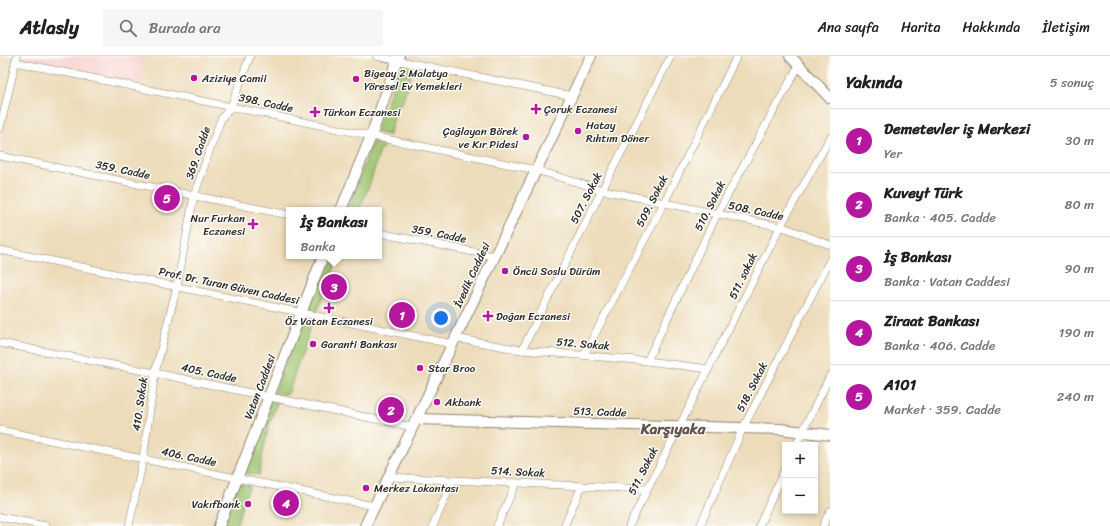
<!DOCTYPE html>
<html lang="tr">
<head>
<meta charset="utf-8">
<style>
  :root { --surface:#fff; --page:#f6f6f6; --text:#202124; --muted:#757577; --line:#e0e0e0; --accent:#b5179e }
  body { margin:0; font-family:Sriracha,sans-serif; background:var(--page); color:var(--text) }
  .controls { position:absolute; right:12px; bottom:12px; display:grid; overflow:hidden; border-radius:0px; box-shadow:0 2px 6px #0003 }
  .controls button { width:36px; height:36px; display:grid; place-items:center; padding:0; border:0; border-bottom:1px solid var(--line); background:var(--surface); color:var(--text); font:20px sans-serif }
  .you { position:absolute; left:441px; top:262px; width:14px; height:14px; margin:-10px; border:3px solid #fff; border-radius:50%; background:#1a73e8; box-shadow:0 0 0 6px #1a73e833 }
  .badge { display:grid; place-items:center; width:26px; height:26px; border-radius:50%; background:var(--accent); color:#fff; font-size:13px; font-weight:700 }
  .pin { position:absolute; translate:-50% -50%; border:2px solid #fff; box-shadow:0 1px 4px #0006 }
  .popup { position:absolute; left:286px; top:151px; width:96px; height:52px; box-sizing:border-box; display:grid; place-content:center; border-radius:0px; background:var(--surface); filter:drop-shadow(0 1px 3px #0005); font-size:13px; white-space:nowrap; color:var(--muted) }
  .popup b { font-size:15px; color:var(--text) }
  .popup::after { content:''; position:absolute; left:50%; top:100%; margin-left:-8px; border:8px solid transparent; border-top-color:var(--surface) }
  .list { margin:0; padding:0; list-style:none }
  h2 { display:flex; justify-content:space-between; align-items:center; height:52px; margin:0; padding:0 16px; font-size:17px }
  h2 small { font-size:13px; font-weight:400; color:var(--muted) }
  .list li { display:grid; grid-template-columns:26px 1fr auto; gap:12px; align-items:center; box-sizing:border-box; height:64px; padding:0 16px; border-top:1px solid var(--line) }
  .list b { display:block; font-size:15px; white-space:nowrap }
  .list p { margin:0; font-size:13px; white-space:nowrap; color:var(--muted) }
  .list em { font-size:13px; font-style:normal; color:var(--muted) }
  .icon { flex:none; width:22px; height:22px; fill:none; stroke:currentColor; stroke-width:2; stroke-linecap:round; stroke-linejoin:round }
  .map { position:relative; flex:none; width:830px; height:470px; overflow:hidden }
  header { display:flex; align-items:center; gap:24px; box-sizing:border-box; height:56px; padding:0 20px; background:var(--surface); border-bottom:1px solid var(--line) }
  header strong { font-size:19px }
  nav { display:flex; gap:22px; margin-inline-start:auto; font-size:14px }
  .search { width:280px; height:36px; background:var(--page); display:flex; align-items:center; gap:10px; box-sizing:border-box; padding:0 14px; border-radius:0px; color:var(--muted); font-size:15px }
  main { display:flex }
  aside { flex:1; background:var(--surface) }
  .map>svg:first-child { display:block }
</style>
</head>
<body>
<header>
<strong>Atlasly</strong>
<div class="search"><svg class="icon" aria-label="search" viewBox="0 0 24 24"><circle cx="10" cy="10" r="6"/><path d="M15 15l6 6"/></svg>Burada ara</div>
<nav><a>Ana sayfa</a><a>Harita</a><a>Hakkında</a><a>İletişim</a></nav>
</header>
<main>
<div class="map">
<svg width="830" height="470" viewBox="0 0 830 470">
  <rect width="100%" height="100%" fill="#fdfcf7"/>
  <filter id="ink" filterUnits="userSpaceOnUse"><feTurbulence type="fractalNoise" baseFrequency=".025" numOctaves="2"/><feDisplacementMap in="SourceGraphic" scale="8" xChannelSelector="R" yChannelSelector="G"/><feConvolveMatrix kernelMatrix="1 2 1 2 8 2 1 2 1" color-interpolation-filters="sRGB"/></filter>
  <filter id="wash" filterUnits="userSpaceOnUse"><feTurbulence type="fractalNoise" baseFrequency=".012" numOctaves="4" result="noise"/><feDisplacementMap in="SourceGraphic" scale="16" xChannelSelector="R" yChannelSelector="G"/><feGaussianBlur stdDeviation="0.9" result="paint"/><feColorMatrix in="noise" values="0 0 0 0 0 0 0 0 0 0 0 0 0 0 0 0 0 1.4 0 .05"/><feComposite in="paint" operator="in"/></filter>
  <g filter="url(#wash)">
    <rect width="100%" height="100%" fill="#eddcba"/>
    <path fill="#f7d0cc" d="M 24,0 L 146,0 L 141,28 L 35,4 Z"/>
    <g fill="#9ec46f" stroke="#64784d">
      <path d="M 401,10 L 413,13 L 402,47 L 398,49 L 389,79 L 375,76 Z"/>
      <path d="M 373,85 L 386,88 L 380,95 L 369,130 L 359,154 L 347,154 Z"/>
      <path d="M 327,200 L 338,200 L 333,216 L 328,220 L 317,256 L 305,254 Z"/>
      <path d="M 301,265 L 312,267 L 288,338 L 274,338 Z"/>
      <path d="M 271,345 L 278,345 C 267,368 264,394 259,419 L 243,416 Z"/>
      <path d="M 237,427 L 250,430 L 244,443 L 236,470 L 223,470 Z"/>
    </g>
  </g>
  <g filter="url(#ink)">
    <g fill="none" stroke-linecap="round" stroke-linejoin="round">
      <g stroke="#8c8472" stroke-width="8">
        <g id="street">
          <path d="M 376,0 L 572,40"/>
          <path d="M 15,6 L 536,114 L 602,134 L 786,172 L 830,189"/>
          <path d="M 0,72 L 17,0"/>
          <path d="M 0,100 L 289,159"/>
          <path d="M 379,177 L 494,200"/>
          <path d="M 0,194 L 452,288"/>
          <path d="M 455,282 L 522,294 L 647,305 L 709,313"/>
          <path d="M 0,287 L 155,317 L 413,371"/>
          <path d="M 522,294 L 602,134 L 671,0"/>
          <path d="M 584,299 L 664,147 L 737,0"/>
          <path d="M 647,305 L 717,158 L 799,9"/>
          <path d="M 0,374 L 374,450"/>
          <path d="M 796,389 L 830,320"/>
          <path d="M 388,421 L 646,433"/>
          <path d="M 0,461 L 46,470"/>
          <path d="M 129,470 L 143,403 L 155,317 L 177,230 L 194,140 L 209,96 L 221,63 L 231,51 L 250,0"/>
          <path d="M 433,470 L 453,424"/>
          <path d="M 497,470 L 516,427"/>
          <path d="M 564,470 L 582,430"/>
          <path d="M 629,470 L 780,171 L 830,82"/>
          <path d="M 700,470 L 743,372 L 830,204"/>
          <path d="M 759,470 L 785,413"/>
          <path d="M 823,470 L 830,455"/>
        </g>
      </g>
      <g stroke="#8c8472" stroke-width="12">
        <g id="secondary">
          <path d="M 790,0 L 830,42"/>
          <path d="M 341,154 L 371,80 L 399,0"/>
          <path d="M 416,363 L 780,373 L 830,379"/>
          <path d="M 219,470 L 323,200"/>
          <path d="M 365,470 L 591,0"/>
        </g>
      </g>
      <use href="#street" stroke="#fff" stroke-width="7"/>
      <use href="#secondary" stroke="#fff" stroke-width="10"/>
    </g>
  </g>
  <g fill="#b5179e" stroke="#fdfcf7" stroke-width="1.5">
    <circle cx="194" cy="22" r="4"/>
    <circle cx="356" cy="23" r="4"/>
    <path d="M534 47h4v4h4v4h-4v4h-4v-4h-4v-4h4z"/>
    <path d="M313 50h4v4h4v4h-4v4h-4v-4h-4v-4h4z"/>
    <circle cx="578" cy="75" r="4"/>
    <circle cx="526" cy="81" r="4"/>
    <path d="M251 162h4v4h4v4h-4v4h-4v-4h-4v-4h4z"/>
    <circle cx="505" cy="215" r="4"/>
    <path d="M327 246h4v4h4v4h-4v4h-4v-4h-4v-4h4z"/>
    <path d="M486 254h4v4h4v4h-4v4h-4v-4h-4v-4h4z"/>
    <circle cx="313" cy="288" r="4"/>
    <circle cx="420" cy="312" r="4"/>
    <circle cx="437" cy="346" r="4"/>
    <circle cx="366" cy="432" r="4"/>
    <circle cx="248" cy="448" r="4"/>
  </g>
  <g text-anchor="middle" dominant-baseline="central" stroke-width="3" stroke-linejoin="round" paint-order="stroke">
    <g font-size="11" fill="#2b2b2b" stroke="#fdfcf7" text-anchor="start">
      <text x="364" y="17">Bigeay 2 Malatya<tspan x="364" dy="13">Yöresel Ev Yemekleri</tspan></text>
      <text x="202" y="22">Aziziye Camii</text>
      <text x="544" y="53">Çoruk Eczanesi</text>
      <text x="323" y="56">Türkan Eczanesi</text>
      <text x="586" y="69">Hatay<tspan x="586" dy="13">Rıhtım Döner</tspan></text>
      <text x="518" y="75" text-anchor="end">Çağlayan Börek<tspan x="518" dy="13">ve Kır Pidesi</tspan></text>
      <text x="245" y="162" text-anchor="end">Nur Furkan<tspan x="245" dy="13">Eczanesi</tspan></text>
      <text x="513" y="215">Öncü Soslu Dürüm</text>
      <text x="496" y="260">Doğan Eczanesi</text>
      <text x="329" y="265" text-anchor="middle">Öz Vatan Eczanesi</text>
      <text x="321" y="288">Garanti Bankası</text>
      <text x="428" y="312">Star Broo</text>
      <text x="445" y="346">Akbank</text>
      <text x="374" y="432">Merkez Lokantası</text>
      <text x="240" y="448" text-anchor="end">Vakıfbank</text>
    </g>
    <g font-size="11" fill="#2b2b2b" stroke="#fdfcf7">
      <text transform="translate(266 47) rotate(12)">398. Cadde</text>
      <text transform="translate(198 97) rotate(-71)">369. Cadde</text>
      <text transform="translate(123 114) rotate(12)">359. Cadde</text>
      <text transform="translate(586 142) rotate(-63)">507. Sokak</text>
      <text transform="translate(652 145) rotate(-63)">509. Sokak</text>
      <text transform="translate(710 150) rotate(-63)">510. Sokak</text>
      <text transform="translate(756 155) rotate(12)">508. Cadde</text>
      <text transform="translate(439 178) rotate(11)">359. Cadde</text>
      <text transform="translate(472 219) rotate(-65)">İvedik Caddesi</text>
      <text transform="translate(743 220) rotate(-64)">511. sokak</text>
      <text transform="translate(229 230) rotate(12)">Prof. Dr. Turan Güven Caddesi</text>
      <text transform="translate(583 288) rotate(5)">512. Sokak</text>
      <text transform="translate(209 317) rotate(12)">405. Cadde</text>
      <text transform="translate(260 331) rotate(-69)">Vatan Caddesi</text>
      <text transform="translate(752 331) rotate(-63)">518. Sokak</text>
      <text transform="translate(140 348) rotate(-82)">410. Sokak</text>
      <text transform="translate(600 356) rotate(2)">513. Cadde</text>
      <text transform="translate(189 401) rotate(12)">406. Cadde</text>
      <text transform="translate(643 415) rotate(-63)">511. Sokak</text>
      <text transform="translate(518 416) rotate(3)">514. Sokak</text>
    </g>
    <g font-size="15" font-weight="bold" fill="#63534c" stroke="#fdfcf7">
      <text x="673" y="373">Karşıyaka</text>
    </g>
  </g>
</svg>
<div class="controls">
<button>+</button>
<button>−</button>
</div>
<div class="you"></div>
<div class="pin badge" style="left:402px;top:259px">1</div>
<div class="pin badge" style="left:391px;top:354px">2</div>
<div class="pin badge" style="left:334px;top:231px">3</div>
<div class="popup"><b>İş Bankası</b>Banka</div>
<div class="pin badge" style="left:286px;top:447px">4</div>
<div class="pin badge" style="left:167px;top:142px">5</div>
</div>
<aside>
<h2>Yakında<small>5 sonuç</small></h2>
<ul class="list">
<li><span class="badge">1</span><div><b>Demetevler iş Merkezi</b><p>Yer</p></div><em>30 m</em></li>
<li><span class="badge">2</span><div><b>Kuveyt Türk</b><p>Banka · 405. Cadde</p></div><em>80 m</em></li>
<li><span class="badge">3</span><div><b>İş Bankası</b><p>Banka · Vatan Caddesi</p></div><em>90 m</em></li>
<li><span class="badge">4</span><div><b>Ziraat Bankası</b><p>Banka · 406. Cadde</p></div><em>190 m</em></li>
<li><span class="badge">5</span><div><b>A101</b><p>Market · 359. Cadde</p></div><em>240 m</em></li>
</ul>
</aside>
</main>
</body>
</html>
